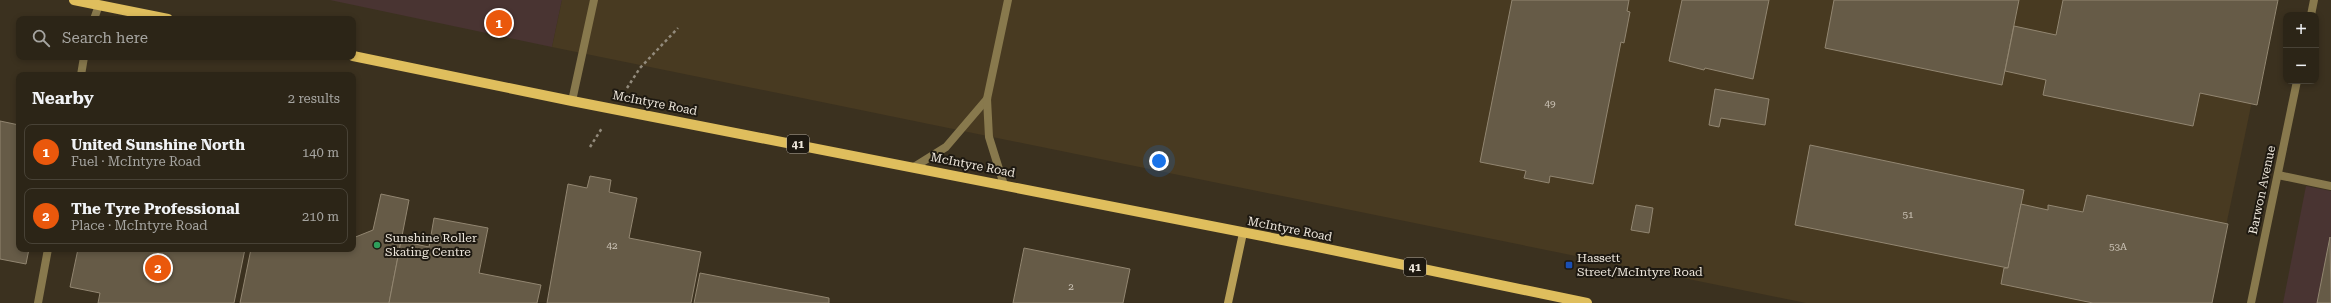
<!DOCTYPE html>
<html lang="en">
<head>
<meta charset="utf-8">
<style>
  :root { --surface:#2c2517; --page:#383124; --text:#f1f3f6; --muted:#a6a5a1; --line:#484236; --accent:#ea580c }
  body { margin:0; font-family:"Roboto Serif",serif; background:var(--page); color:var(--text) }
  .controls { position:absolute; right:12px; top:12px; display:grid; overflow:hidden; border-radius:8px; box-shadow:0 2px 6px #0003 }
  .controls button { width:36px; height:36px; display:grid; place-items:center; padding:0; border:0; border-bottom:1px solid var(--line); background:var(--surface); color:var(--text); font:20px sans-serif }
  .you { position:absolute; left:1159px; top:161px; width:14px; height:14px; margin:-10px; border:3px solid #fff; border-radius:50%; background:#1a73e8; box-shadow:0 0 0 6px #1a73e833 }
  .badge { display:grid; place-items:center; width:26px; height:26px; border-radius:50%; background:var(--accent); color:#fff; font-size:13px; font-weight:700 }
  .pin { position:absolute; translate:-50% -50%; border:2px solid #fff; box-shadow:0 1px 4px #0006 }
  .list { margin:0; padding:0; list-style:none }
  h2 { display:flex; justify-content:space-between; align-items:center; height:52px; margin:0; padding:0 16px; font-size:17px }
  h2 small { font-size:13px; font-weight:400; color:var(--muted) }
  .list li { display:grid; grid-template-columns:26px 1fr auto; gap:12px; align-items:center; box-sizing:border-box; height:56px; margin:0 8px 8px; padding:0 8px; border:1px solid var(--line); border-radius:8px }
  .list b { display:block; font-size:15px; white-space:nowrap }
  .list p { margin:0; font-size:13px; white-space:nowrap; color:var(--muted) }
  .list em { font-size:13px; font-style:normal; color:var(--muted) }
  .icon { flex:none; width:22px; height:22px; fill:none; stroke:currentColor; stroke-width:2; stroke-linecap:round; stroke-linejoin:round }
  .map { position:relative; flex:none; width:2331px; height:303px; overflow:hidden }
  .search { position:absolute; background:var(--surface); box-shadow:0 2px 6px #0003; left:16px; top:16px; width:340px; height:44px; display:flex; align-items:center; gap:10px; box-sizing:border-box; padding:0 14px; border-radius:8px; color:var(--muted); font-size:15px }
  .panel { position:absolute; background:var(--surface); box-shadow:0 2px 6px #0003; left:16px; top:72px; width:340px; height:180px; border-radius:8px }
  .map>svg:first-child { display:block }
</style>
</head>
<body>
<div class="map">
<svg width="2331" height="303" viewBox="0 0 2331 303">
  <rect width="100%" height="100%" fill="#3b311f"/>
  <g fill="#493432">
    <path d="M 330,0 L 562,0 L 552,47 Z"/>
    <path d="M 2306,186 L 2331,191 L 2331,303 L 2283,303 Z"/>
  </g>
  <path fill="#483a21" d="M 562,0 L 2273,0 L 2210,303 L 1806,303 L 552,47 Z"/>
  <g fill="#665b47" stroke="#928671">
    <path d="M 1512,0 L 1629,0 L 1627,11 L 1630,12 L 1624,43 L 1621,42 L 1593,184 L 1550,176 L 1549,183 L 1524,178 L 1526,171 L 1480,162 Z"/>
    <path d="M 1682,0 L 1769,0 L 1753,79 L 1705,68 L 1704,70 L 1669,61 Z"/>
    <path d="M 1834,0 L 2019,0 L 2002,85 L 1825,48 Z"/>
    <path d="M 2063,0 L 2278,0 L 2257,105 L 2200,93 L 2193,126 L 2043,95 L 2046,80 L 2005,71 L 2014,26 L 2056,35 Z"/>
    <path d="M 1715,89 L 1769,99 L 1765,125 L 1721,118 L 1719,127 L 1709,125 Z"/>
    <path d="M 0,121 L 19,125 L 19,249 L 29,249 L 26,264 L 0,259 Z"/>
    <path d="M 1810,145 L 2024,190 L 2008,268 L 1795,225 Z"/>
    <path d="M 590,176 L 611,180 L 609,192 L 637,198 L 629,238 L 701,252 L 691,303 L 547,303 L 568,184 L 587,188 Z"/>
    <path d="M 381,194 L 409,200 L 389,303 L 240,303 L 251,249 L 353,249 L 353,238 L 373,230 Z"/>
    <path d="M 2087,195 L 2228,224 L 2212,303 L 2093,303 L 2001,284 L 2004,268 L 2008,268 L 2021,204 L 2048,210 L 2048,205 L 2083,212 Z"/>
    <path d="M 1636,205 L 1653,208 L 1649,233 L 1631,230 Z"/>
    <path d="M 434,218 L 488,228 L 479,273 L 541,285 L 537,303 L 389,303 L 401,241 L 429,247 Z"/>
    <path d="M 2330,237 L 2331,303 L 2317,303 Z"/>
    <path d="M 1024,248 L 1130,269 L 1123,303 L 1013,303 Z"/>
    <path d="M 78,249 L 245,249 L 234,303 L 98,303 L 100,293 L 70,287 Z"/>
    <path d="M 700,273 L 829,298 L 829,303 L 694,303 Z"/>
  </g>
  <g fill="none" stroke-linecap="round" stroke-linejoin="round">
    <g stroke="#938b7c" stroke-width="2.5" stroke-dasharray="3 3" stroke-linecap="butt">
      <path d="M 627,88 L 640,68 L 678,28"/>
      <path d="M 590,147 L 602,128"/>
    </g>
    <g stroke="#88794d" stroke-width="8">
      <path d="M 94,19 L 99,5"/>
      <path d="M 81,75 L 84,57"/>
      <path d="M 914,167 L 946,147 L 987,99"/>
      <path d="M 2278,175 L 2331,186"/>
      <path d="M 1004,185 L 989,137 L 987,99 L 1008,0"/>
      <path d="M 38,303 L 48,249"/>
    </g>
    <g stroke="#88794d" stroke-width="8">
      <path d="M 2311,15 L 2314,0"/>
      <path d="M 572,101 L 594,0"/>
      <path d="M 2251,303 L 2297,81"/>
    </g>
    <path stroke="#b9a057" stroke-width="8" d="M 1228,303 L 1243,233"/>
    <g stroke="#dfbe5d" stroke-width="10">
      <path d="M 74,0 L 168,19"/>
      <path d="M 353,56 L 572,101 L 1308,245 L 1587,303"/>
    </g>
  </g>
  <circle fill="#2e9e5b" stroke="#1e1911" stroke-width="1.5" cx="377" cy="245" r="4"/>
  <rect fill="#1a4fb4" stroke="#1e1911" stroke-width="1.5" x="1565" y="261" width="8" height="8" rx="2"/>
  <g text-anchor="middle" dominant-baseline="central" stroke-width="4" stroke-linejoin="round" paint-order="stroke">
    <g font-size="10" fill="#ccc4b7">
      <text x="1550" y="103">49</text>
      <text x="1908" y="214">51</text>
      <text x="612" y="245">42</text>
      <text x="2118" y="246">53A</text>
      <text x="1071" y="286">2</text>
    </g>
    <g fill="#1e1911" stroke="#b0a99f" stroke-width="1">
      <rect x="787" y="135" width="22" height="18" rx="3"/>
      <rect x="1404" y="258" width="22" height="18" rx="3"/>
    </g>
    <g font-size="11" font-weight="bold" fill="#eee7dc">
      <text x="798" y="144">41</text>
      <text x="1415" y="267">41</text>
    </g>
    <g font-size="12" fill="#eee7dc" stroke="#1e1911">
      <text transform="translate(655 103) rotate(11)">McIntyre Road</text>
      <text transform="translate(973 165) rotate(11)">McIntyre Road</text>
      <text transform="translate(2262 190) rotate(-78)">Barwon Avenue</text>
      <text transform="translate(1290 229) rotate(11)">McIntyre Road</text>
    </g>
    <g font-size="12" fill="#eee7dc" stroke="#1e1911" text-anchor="start">
      <text x="385" y="238">Sunshine Roller<tspan x="385" dy="14">Skating Centre</tspan></text>
      <text x="1577" y="258">Hassett<tspan x="1577" dy="14">Street/McIntyre Road</tspan></text>
    </g>
  </g>
</svg>
<div class="controls">
<button>+</button>
<button>−</button>
</div>
<div class="you"></div>
<div class="pin badge" style="left:499px;top:23px">1</div>
<div class="pin badge" style="left:158px;top:268px">2</div>
<div class="search"><svg class="icon" aria-label="search" viewBox="0 0 24 24"><circle cx="10" cy="10" r="6"/><path d="M15 15l6 6"/></svg>Search here</div>
<section class="panel">
<h2>Nearby<small>2 results</small></h2>
<ul class="list">
<li><span class="badge">1</span><div><b>United Sunshine North</b><p>Fuel · McIntyre Road</p></div><em>140 m</em></li>
<li><span class="badge">2</span><div><b>The Tyre Professional</b><p>Place · McIntyre Road</p></div><em>210 m</em></li>
</ul>
</section>
</div>
</body>
</html>
